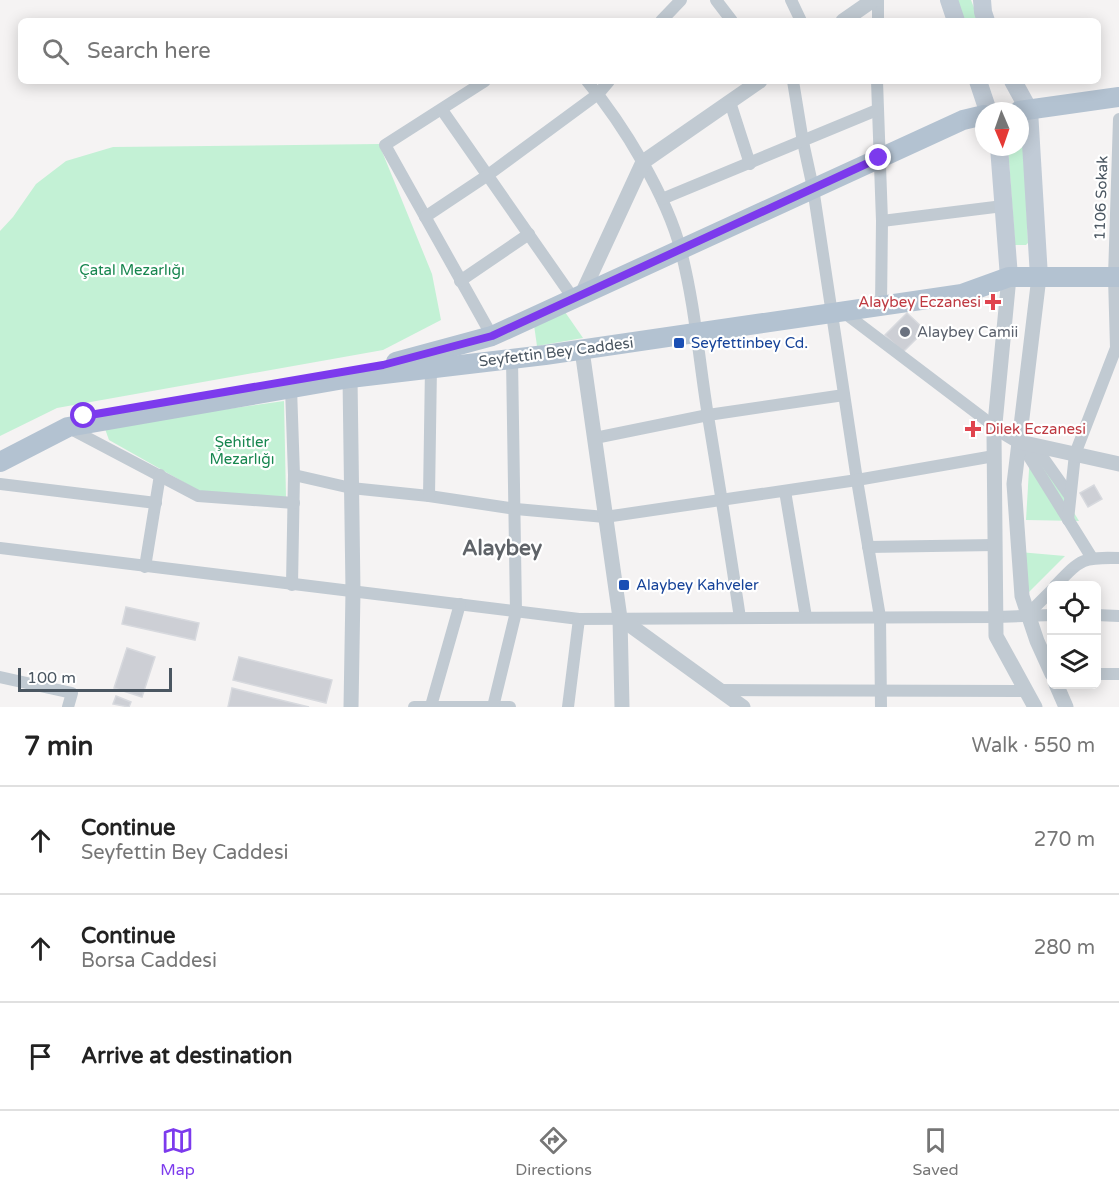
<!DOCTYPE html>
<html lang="en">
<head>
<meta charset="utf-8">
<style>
  :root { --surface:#fff; --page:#f2f2f2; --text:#222; --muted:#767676; --line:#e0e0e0; --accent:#7c3aed }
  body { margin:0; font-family:"Varela Round",sans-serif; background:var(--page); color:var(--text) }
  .controls { position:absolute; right:18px; bottom:18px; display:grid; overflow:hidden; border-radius:9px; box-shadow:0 3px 15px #0003 }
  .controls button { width:54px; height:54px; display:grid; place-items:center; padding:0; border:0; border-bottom:2px solid var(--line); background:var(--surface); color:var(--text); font:30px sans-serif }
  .compass { position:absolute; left:975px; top:102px; width:54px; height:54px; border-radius:50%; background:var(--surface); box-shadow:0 3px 15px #0003; rotate:178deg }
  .scale { position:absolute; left:18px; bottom:15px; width:154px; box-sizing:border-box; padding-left:6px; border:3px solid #4a5661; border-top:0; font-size:16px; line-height:21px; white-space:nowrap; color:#4a5661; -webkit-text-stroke:4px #fff; paint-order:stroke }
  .stop { position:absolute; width:18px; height:18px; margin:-14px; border:4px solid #7c3aed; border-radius:50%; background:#fff }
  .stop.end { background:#7c3aed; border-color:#fff; box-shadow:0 2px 6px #0008 }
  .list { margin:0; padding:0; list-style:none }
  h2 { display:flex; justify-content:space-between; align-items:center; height:78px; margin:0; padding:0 24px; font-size:26px }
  h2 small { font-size:20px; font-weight:400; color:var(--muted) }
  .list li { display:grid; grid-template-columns:39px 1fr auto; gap:18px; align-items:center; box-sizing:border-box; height:108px; padding:0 24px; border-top:2px solid var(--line) }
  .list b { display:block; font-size:22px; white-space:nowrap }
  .list p { margin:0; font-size:20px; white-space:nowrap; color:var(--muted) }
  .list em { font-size:20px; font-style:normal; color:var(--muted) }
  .icon { flex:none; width:33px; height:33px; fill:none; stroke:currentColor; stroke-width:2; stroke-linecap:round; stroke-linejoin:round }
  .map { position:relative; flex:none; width:1119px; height:707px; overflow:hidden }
  .search { position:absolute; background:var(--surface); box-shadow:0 3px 15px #0003; left:18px; right:18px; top:18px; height:66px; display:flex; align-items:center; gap:15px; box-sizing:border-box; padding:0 21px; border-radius:9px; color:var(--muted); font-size:22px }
  .sheet { height:402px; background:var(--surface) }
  nav { display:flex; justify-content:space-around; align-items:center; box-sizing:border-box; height:84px; border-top:2px solid var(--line); background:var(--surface); font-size:16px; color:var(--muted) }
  nav a { display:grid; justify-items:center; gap:3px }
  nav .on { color:var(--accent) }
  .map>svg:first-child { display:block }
</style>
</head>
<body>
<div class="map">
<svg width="1119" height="707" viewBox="0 0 1119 707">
  <rect width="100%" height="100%" fill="#f5f3f3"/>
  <g fill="#c3f1d5">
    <path d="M 952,0 L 971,0 L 979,21 L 961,21 Z"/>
    <path d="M 1020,125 L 1023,127 L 1028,243 L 1026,245 L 1015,245 L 1008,147 L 1020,147 Z"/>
    <path d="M 379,144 L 432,274 L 441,320 L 383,350 L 57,408 L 0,436 L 0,231 L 13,217 L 36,184 L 66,161 L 113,147 Z"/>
    <path d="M 565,312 L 583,338 L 537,346 L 534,325 Z"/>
    <path d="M 284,401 L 286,498 L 201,492 L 109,440 L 104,426 Z"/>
    <path d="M 1036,451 L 1079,521 L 1026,520 L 1030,453 Z"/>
    <path d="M 1019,552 L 1065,556 L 1020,601 Z"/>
  </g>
  <g fill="#cdcfd5" stroke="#d7d9de" stroke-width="1.5">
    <path d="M 907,313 L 925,330 L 903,352 L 885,335 Z"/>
    <path d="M 1094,485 L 1102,499 L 1088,507 L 1080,493 Z"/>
    <path d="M 126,607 L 199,623 L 195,640 L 122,624 Z"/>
    <path d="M 127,648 L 155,657 L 142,697 L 114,688 Z"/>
    <path d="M 239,657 L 332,680 L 326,703 L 233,680 Z"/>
    <path d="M 232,688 L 309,707 L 228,707 Z"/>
    <path d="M 116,696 L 131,702 L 129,707 L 113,704 Z"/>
  </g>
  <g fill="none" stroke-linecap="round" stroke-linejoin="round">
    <g stroke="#c1cad2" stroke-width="12">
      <path d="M 716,0 L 732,21"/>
      <path d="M 791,0 L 801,21"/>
      <path d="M 661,21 L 681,0"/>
      <path d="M 878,21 L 878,0"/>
      <path d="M 485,81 L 385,145 L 492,336"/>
      <path d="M 587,81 C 623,124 667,196 681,251 C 695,305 699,361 708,416 C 719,483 730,550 740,618"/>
      <path d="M 793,81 L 803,142 L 813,188 L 857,480 L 880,617 L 881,707"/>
      <path d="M 877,81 L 882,221 L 881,306"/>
      <path d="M 730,102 L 750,164"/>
      <path d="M 442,110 L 573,298"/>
      <path d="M 662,199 L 877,110"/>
      <path d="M 425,217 L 488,175 L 598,94 L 609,81"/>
      <path d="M 882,221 L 1003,206"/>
      <path d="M 460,281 L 529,234"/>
      <path d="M 842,311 L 995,427"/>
      <path d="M 291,388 L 294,475 L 292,585"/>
      <path d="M 69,428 L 198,496 L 294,503"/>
      <path d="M 595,438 L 708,415 L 844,395"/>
      <path d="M 1020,442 L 1092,558"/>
      <path d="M 1034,445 L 1070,496"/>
      <path d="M 294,475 L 351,488 L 429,496 L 516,509 L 605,517 L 857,480 L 994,456"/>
      <path d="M 0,484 L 156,503"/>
      <path d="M 785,491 L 806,617"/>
      <path d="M 429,496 L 431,367 L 429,362"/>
      <path d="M 1068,520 L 1075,454 L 1116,348 L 1114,277 L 1119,119"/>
      <path d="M 868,547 L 995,545"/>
      <path d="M 0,548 L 579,619 L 996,617 L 1052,615"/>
      <path d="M 145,567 L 160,475"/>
      <path d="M 1055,586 C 1081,559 1082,557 1119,558"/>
      <path d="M 1028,614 L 1052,590"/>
      <path d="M 1096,615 L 1119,616"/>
      <path d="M 1096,674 L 1119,674"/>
      <path d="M 0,677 L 72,693 L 68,707"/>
      <path d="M 718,690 L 1026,691"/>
      <path d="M 431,706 L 460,604"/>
      <path d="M 414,707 L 510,707"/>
      <path d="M 493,707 L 516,612 L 512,359"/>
      <path d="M 568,707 L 579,619"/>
    </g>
    <g stroke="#c1cad2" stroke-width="15">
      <path d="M 843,21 L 873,0"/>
      <path d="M 1009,277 L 994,434 L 996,636 L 1035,707"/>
      <path d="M 1039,277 L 1014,484 L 1022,596 L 1037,641 L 1052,674"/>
      <path d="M 582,294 L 643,162 L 760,81"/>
      <path d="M 582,350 L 620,618 L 622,707"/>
      <path d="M 350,378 L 353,591 L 351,707"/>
      <path d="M 995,427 L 1020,442 L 1119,464"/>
      <path d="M 620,618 L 743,707"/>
      <path d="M 1056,684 L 1066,707"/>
    </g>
    <g stroke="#c1cbd6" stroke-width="18">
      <path d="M 949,0 L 956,21"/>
      <path d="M 982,0 L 983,12 L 986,21"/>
      <path d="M 978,81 L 988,111"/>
      <path d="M 1013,81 L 1029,110 L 1039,277"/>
      <path d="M 999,147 L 1009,277"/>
    </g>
    <g stroke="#b3c2d1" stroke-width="20">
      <path d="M 1019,111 L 1119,97"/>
      <path d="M 396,362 L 492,336 L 963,120 L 984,115"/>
      <path d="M 0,462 L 68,427 L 350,378 L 545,355 L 962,294 L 1009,277 L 1119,277"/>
    </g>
  </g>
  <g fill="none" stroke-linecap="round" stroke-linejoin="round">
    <path stroke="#7c3aed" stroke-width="8" d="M 84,416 L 383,365 L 492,336 L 879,158"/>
  </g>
  <g fill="#e0444e" stroke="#fff" stroke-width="2">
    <path d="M990 293h6v6h6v6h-6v6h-6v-6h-6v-6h6z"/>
    <path d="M970 420h6v6h6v6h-6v6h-6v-6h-6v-6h6z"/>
  </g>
  <circle fill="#6b7280" stroke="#fff" stroke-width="2" cx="905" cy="332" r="6"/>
  <g fill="#1a4fb4" stroke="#fff" stroke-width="2">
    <rect x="673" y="337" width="12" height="12" rx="3"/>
    <rect x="618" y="579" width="12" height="12" rx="3"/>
  </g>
  <g text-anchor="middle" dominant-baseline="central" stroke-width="4.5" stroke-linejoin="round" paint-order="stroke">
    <g font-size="15" fill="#4a5661" stroke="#fff">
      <text transform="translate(1101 198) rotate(-88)">1106 Sokak</text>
      <text transform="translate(556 352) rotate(-7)">Seyfettin Bey Caddesi</text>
    </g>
    <g font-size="15" fill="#17864f" stroke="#fff">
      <text x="132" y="270">Çatal Mezarlığı</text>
      <text x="242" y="442">Şehitler<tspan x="242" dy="17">Mezarlığı</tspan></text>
    </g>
    <g font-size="15" fill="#be3a42" stroke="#fff" text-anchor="end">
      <text x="981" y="302">Alaybey Eczanesi</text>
      <text x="985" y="429" text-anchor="start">Dilek Eczanesi</text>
    </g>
    <g font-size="15" fill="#5b616d" stroke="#fff" text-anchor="start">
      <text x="917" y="332">Alaybey Camii</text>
    </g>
    <g font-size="15" fill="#164399" stroke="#fff" text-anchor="start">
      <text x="691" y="343">Seyfettinbey Cd.</text>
      <text x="636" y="585">Alaybey Kahveler</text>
    </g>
    <g font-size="21" font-weight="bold" fill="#5f6368" stroke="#fff">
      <text x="502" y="548">Alaybey</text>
    </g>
  </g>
</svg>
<div class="controls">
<button><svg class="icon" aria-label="locate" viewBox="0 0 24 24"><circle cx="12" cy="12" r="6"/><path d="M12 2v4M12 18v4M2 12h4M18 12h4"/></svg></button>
<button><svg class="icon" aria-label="layers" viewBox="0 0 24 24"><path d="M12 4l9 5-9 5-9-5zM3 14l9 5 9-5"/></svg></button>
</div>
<svg class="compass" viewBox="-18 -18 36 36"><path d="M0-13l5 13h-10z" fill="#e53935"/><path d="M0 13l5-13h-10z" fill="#767676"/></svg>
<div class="scale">100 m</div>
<div class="stop" style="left:84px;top:416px"></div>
<div class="stop end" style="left:879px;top:158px"></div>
<div class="search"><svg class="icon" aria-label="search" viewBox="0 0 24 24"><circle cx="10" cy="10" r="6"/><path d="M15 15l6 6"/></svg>Search here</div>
</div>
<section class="sheet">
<h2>7 min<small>Walk · 550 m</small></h2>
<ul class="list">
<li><svg class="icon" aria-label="ahead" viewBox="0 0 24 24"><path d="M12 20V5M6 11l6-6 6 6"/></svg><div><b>Continue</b><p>Seyfettin Bey Caddesi</p></div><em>270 m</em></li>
<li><svg class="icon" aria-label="ahead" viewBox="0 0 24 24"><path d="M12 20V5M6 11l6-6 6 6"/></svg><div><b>Continue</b><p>Borsa Caddesi</p></div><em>280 m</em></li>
<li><svg class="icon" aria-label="arrive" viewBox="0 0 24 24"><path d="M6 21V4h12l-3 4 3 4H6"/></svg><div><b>Arrive at destination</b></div></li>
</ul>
</section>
<nav>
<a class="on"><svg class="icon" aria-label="map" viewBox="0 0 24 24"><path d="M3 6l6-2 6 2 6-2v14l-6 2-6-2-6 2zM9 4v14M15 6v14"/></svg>Map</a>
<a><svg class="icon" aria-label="directions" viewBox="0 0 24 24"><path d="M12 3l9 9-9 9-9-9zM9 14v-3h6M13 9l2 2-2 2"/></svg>Directions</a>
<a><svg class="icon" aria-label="saved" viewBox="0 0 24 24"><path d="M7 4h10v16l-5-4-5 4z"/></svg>Saved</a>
</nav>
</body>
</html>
